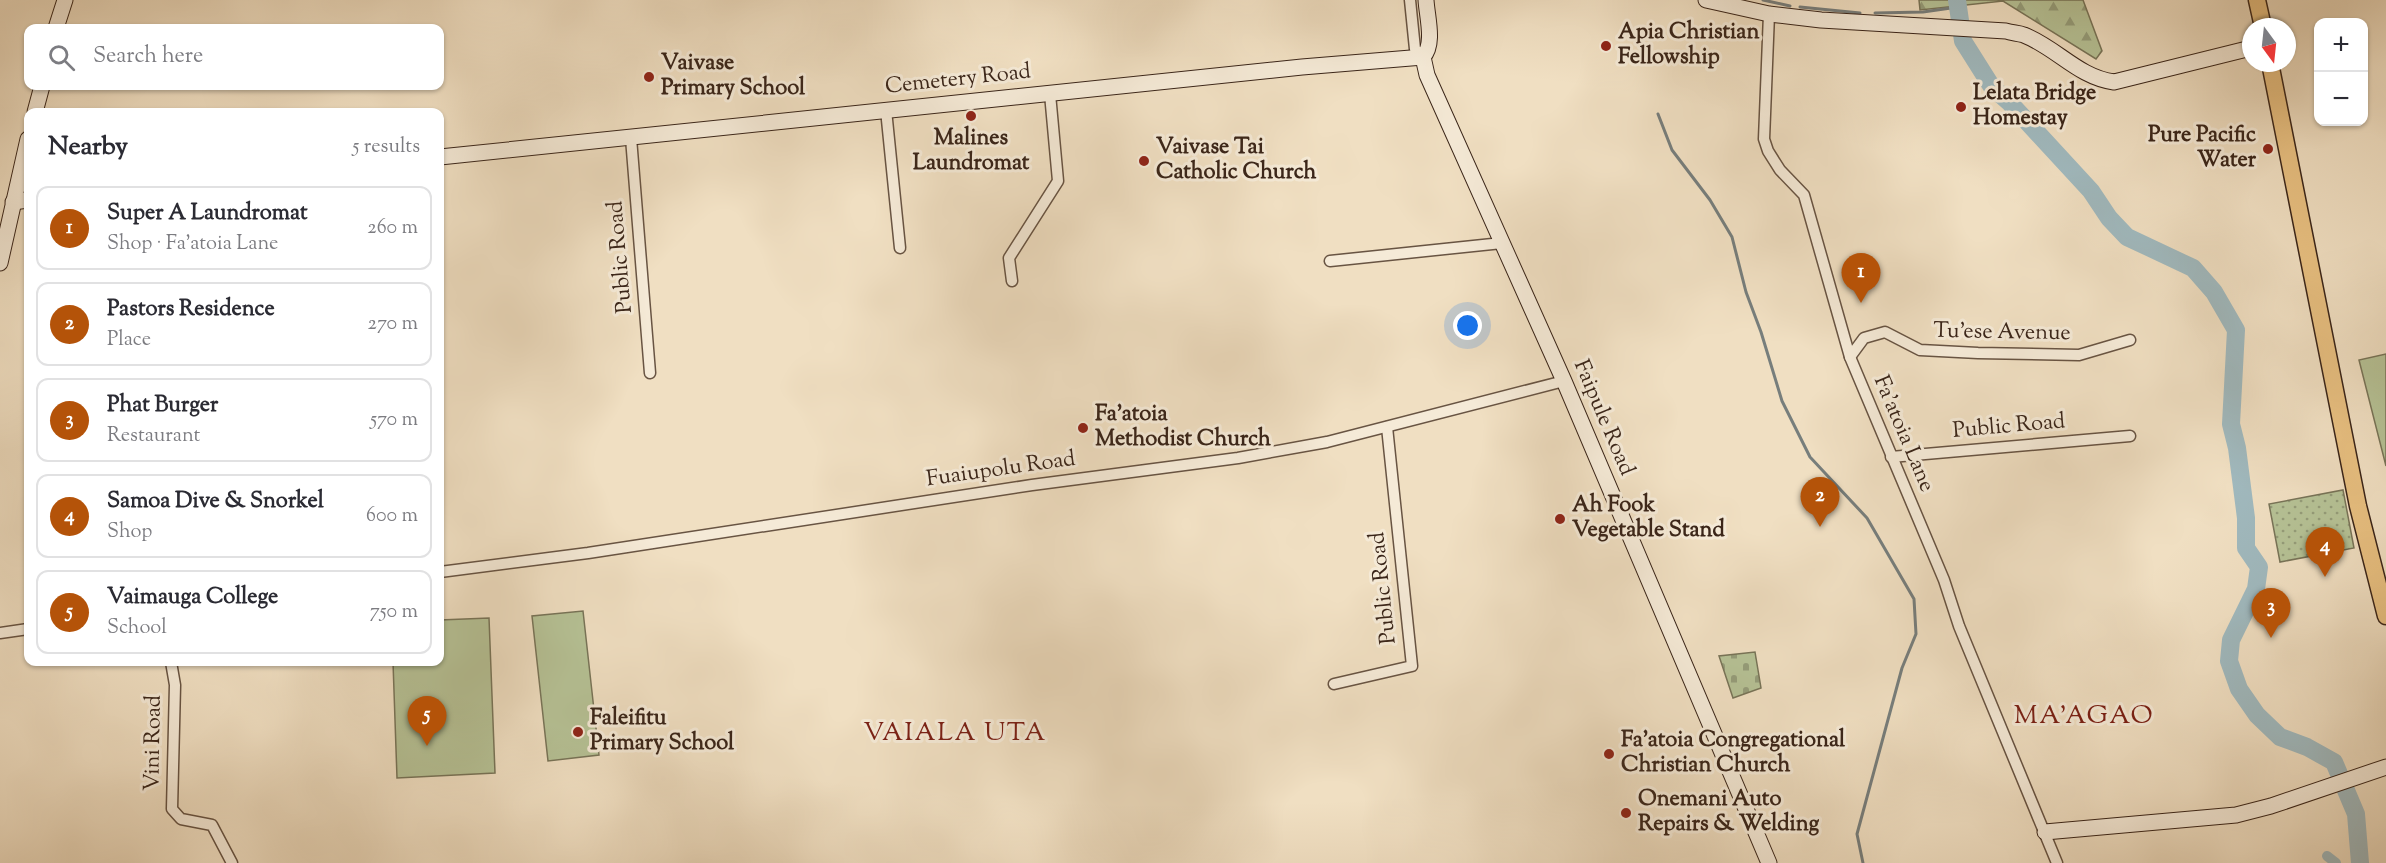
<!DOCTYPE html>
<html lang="en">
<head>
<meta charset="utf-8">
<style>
  :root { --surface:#fff; --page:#f2f2f3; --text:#2b2b33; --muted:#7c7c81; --line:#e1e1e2; --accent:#b45309 }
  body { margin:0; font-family:"Sorts Mill Goudy",serif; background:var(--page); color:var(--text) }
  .controls { position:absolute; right:18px; top:18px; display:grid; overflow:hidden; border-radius:12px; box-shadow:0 2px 4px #0004 }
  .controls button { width:54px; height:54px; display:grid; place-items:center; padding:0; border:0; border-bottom:2px solid var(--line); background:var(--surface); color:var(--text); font:30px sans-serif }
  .compass { position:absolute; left:2242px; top:18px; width:54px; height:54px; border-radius:50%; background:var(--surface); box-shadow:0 2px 4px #0004; rotate:165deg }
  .you { position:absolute; left:1468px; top:326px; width:21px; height:21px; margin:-15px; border:4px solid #fff; border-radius:50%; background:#1a73e8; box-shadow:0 0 0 9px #1a73e833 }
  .badge { display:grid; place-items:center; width:39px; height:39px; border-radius:50%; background:var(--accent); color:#fff; font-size:20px; font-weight:700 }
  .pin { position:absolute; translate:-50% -50px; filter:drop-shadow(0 2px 3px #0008) }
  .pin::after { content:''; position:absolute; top:32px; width:21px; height:18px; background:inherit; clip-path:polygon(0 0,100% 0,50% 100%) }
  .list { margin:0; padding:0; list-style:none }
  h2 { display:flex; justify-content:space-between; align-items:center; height:78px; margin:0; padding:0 24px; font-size:26px }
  h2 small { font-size:20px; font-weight:400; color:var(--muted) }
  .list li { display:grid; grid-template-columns:39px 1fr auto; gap:18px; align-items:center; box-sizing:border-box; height:84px; margin:0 12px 12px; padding:0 12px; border:2px solid var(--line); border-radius:12px }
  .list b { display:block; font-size:22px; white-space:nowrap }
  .list p { margin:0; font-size:20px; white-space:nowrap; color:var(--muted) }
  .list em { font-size:20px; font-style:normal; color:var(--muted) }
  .icon { flex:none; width:33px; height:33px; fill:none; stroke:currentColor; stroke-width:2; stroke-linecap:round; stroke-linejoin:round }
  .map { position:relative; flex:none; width:2386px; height:863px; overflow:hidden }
  .search { position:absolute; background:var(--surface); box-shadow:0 2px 4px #0004; left:24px; top:24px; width:420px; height:66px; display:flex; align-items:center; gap:15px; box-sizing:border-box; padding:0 21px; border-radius:12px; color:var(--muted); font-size:22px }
  .panel { position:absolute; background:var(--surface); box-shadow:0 2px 4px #0004; left:24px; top:108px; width:420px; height:558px; border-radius:12px }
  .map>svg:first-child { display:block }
</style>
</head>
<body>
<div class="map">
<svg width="2386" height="863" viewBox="0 0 2386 863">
  <defs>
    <pattern id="forest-firs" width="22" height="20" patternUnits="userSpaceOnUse" patternTransform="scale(1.5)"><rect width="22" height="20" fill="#b6c296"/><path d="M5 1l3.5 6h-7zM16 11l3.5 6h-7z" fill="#959d7a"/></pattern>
    <pattern id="cemetery-stones" width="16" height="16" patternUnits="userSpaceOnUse" patternTransform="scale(1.5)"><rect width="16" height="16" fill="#b6c296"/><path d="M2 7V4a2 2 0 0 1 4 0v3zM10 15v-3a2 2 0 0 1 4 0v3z" fill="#959d7a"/></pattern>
    <pattern id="park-dots" width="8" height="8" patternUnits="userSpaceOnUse" patternTransform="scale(1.5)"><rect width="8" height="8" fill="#b6c296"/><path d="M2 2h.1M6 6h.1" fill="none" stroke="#959d7a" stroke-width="1.8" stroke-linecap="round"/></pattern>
  </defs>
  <rect width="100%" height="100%" fill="#f0dfc2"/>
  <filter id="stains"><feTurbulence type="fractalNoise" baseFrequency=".00333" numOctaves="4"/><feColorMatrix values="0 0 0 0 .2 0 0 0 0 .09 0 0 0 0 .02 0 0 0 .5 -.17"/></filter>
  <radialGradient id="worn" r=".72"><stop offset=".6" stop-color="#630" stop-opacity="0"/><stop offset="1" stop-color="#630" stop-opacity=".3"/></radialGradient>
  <path fill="url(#forest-firs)" stroke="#787458" stroke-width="1.5" d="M 1919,0 L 2083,0 L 2102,51 L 2096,59 L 2003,1 L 1920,10 Z"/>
  <path fill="url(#cemetery-stones)" stroke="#787458" stroke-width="1.5" d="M 1755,652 L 1761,688 L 1733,698 L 1719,656 Z"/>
  <path fill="url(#park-dots)" stroke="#787458" stroke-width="1.5" d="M 2343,490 L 2354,548 L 2280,562 L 2269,504 Z"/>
  <g fill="#b6c296" stroke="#787458" stroke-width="1.5">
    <path d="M 2386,354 L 2386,466 L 2359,360 Z"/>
    <path d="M 583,611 L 599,755 L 548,761 L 532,616 Z"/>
    <path d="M 489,618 L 495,773 L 397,778 L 393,662 L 440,662 L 440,620 Z"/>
  </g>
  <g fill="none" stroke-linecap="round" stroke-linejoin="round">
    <g stroke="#777e7c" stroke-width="3">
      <path d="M 1763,0 L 1790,6"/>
      <path d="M 1800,7 L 1860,13"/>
      <path d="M 1875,13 L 1923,12 L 1958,7"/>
      <path d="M 1658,114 L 1672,150 L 1710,200 L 1732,237 L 1746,292 L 1761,332 L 1782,401 L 1810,457 L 1867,518 L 1914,599 L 1916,634 L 1902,668 L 1857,834 L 1863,863"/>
    </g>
    <path stroke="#a0b9be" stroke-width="10" d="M 2327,856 L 2336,863"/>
    <path stroke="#a0b9be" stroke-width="18" d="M 1957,0 L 1963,41 L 1992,87 L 2009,102 L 2091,191 L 2109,218 L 2127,237 L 2193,268 L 2214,292 L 2236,330 L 2231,424 L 2237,448 L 2246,518 L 2246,548 L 2259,567 L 2256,589 L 2231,640 L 2229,661 L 2239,689 L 2257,715 L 2280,737 L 2307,747 L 2334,762 L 2356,814 L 2360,863"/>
    <g stroke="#685443" stroke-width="13">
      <g id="street">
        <path d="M 1410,0 L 1415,49 L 1423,57"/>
        <path d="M 1769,14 L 1764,139 L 1768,151 L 1780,170 L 1804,195 L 1850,357 L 1944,580 L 1959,626 L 2057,863"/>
        <path d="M 886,110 L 900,248"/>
        <path d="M 631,138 L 650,373"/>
        <path d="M 1330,261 L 1502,243"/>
        <path d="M 1012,281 L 1009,258 L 1058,181 L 1050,94"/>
        <path d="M 1850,357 L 1864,338 L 1885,332 L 1920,350 L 1978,353 L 2079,355 L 2130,340"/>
        <path d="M 1891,457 L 2130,436"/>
        <path d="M 440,572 L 588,553 L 1032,485 L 1238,458 L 1327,442 L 1564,381"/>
        <path d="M 0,633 L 28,629"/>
        <path d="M 171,662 L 175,685 L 172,809 L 181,819 L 212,825 L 232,863"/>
        <path d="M 1334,684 L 1412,666 L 1387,427"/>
      </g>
    </g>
    <g stroke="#3a2519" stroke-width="17">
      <g id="secondary">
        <path d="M 1706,0 L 1769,14 L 1821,20 L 2006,31 C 2012,33 2018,33 2024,35 C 2057,48 2078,77 2114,82 L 2251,48"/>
        <path d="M 56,28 L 65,0"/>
        <path d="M 1423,57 L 1427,75 L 1564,381 L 1769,863"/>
        <path d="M 35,112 L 42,86"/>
        <path d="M 440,157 L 1302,67 L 1423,57 C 1435,44 1427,17 1426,0"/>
        <path d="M 13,202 L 28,200"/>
        <path d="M 0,263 L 28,139"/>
        <path d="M 2045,832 L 2236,815 L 2271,806 L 2386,767"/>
      </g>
    </g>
    <g stroke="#3a2519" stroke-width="19">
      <g id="primary">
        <path d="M 2257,0 L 2263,27"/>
        <path d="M 2270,63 L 2358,506 L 2386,616"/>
      </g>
    </g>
    <use href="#street" stroke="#f5ead7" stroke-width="10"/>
    <use href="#secondary" stroke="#f5ead7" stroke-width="15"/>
    <use href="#primary" stroke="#e8c081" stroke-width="16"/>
  </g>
  <g fill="#8f2418" stroke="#f5ead7" stroke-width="2">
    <circle cx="1606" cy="46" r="6"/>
    <circle cx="649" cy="77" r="6"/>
    <circle cx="1961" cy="107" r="6"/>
    <circle cx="971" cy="116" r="6"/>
    <circle cx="2268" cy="149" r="6"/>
    <circle cx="1144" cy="161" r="6"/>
    <circle cx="1083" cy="428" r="6"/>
    <circle cx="1560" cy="519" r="6"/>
    <circle cx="578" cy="732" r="6"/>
    <circle cx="1609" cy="754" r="6"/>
    <circle cx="1626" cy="813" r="6"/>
  </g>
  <g text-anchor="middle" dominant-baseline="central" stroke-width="6" stroke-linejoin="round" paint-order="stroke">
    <g font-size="22" font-weight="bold" fill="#3a2519" stroke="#f5ead7" text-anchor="start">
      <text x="1618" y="33">Apia Christian<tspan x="1618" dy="25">Fellowship</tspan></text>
      <text x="661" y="64">Vaivase<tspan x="661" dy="25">Primary School</tspan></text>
      <text x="1973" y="94">Lelata Bridge<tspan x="1973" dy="25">Homestay</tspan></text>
      <text x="2256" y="136" text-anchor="end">Pure Pacific<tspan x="2256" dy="25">Water</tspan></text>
      <text x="971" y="139" text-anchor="middle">Malines<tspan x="971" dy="25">Laundromat</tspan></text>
      <text x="1156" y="148">Vaivase Tai<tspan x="1156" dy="25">Catholic Church</tspan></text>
      <text x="1095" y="415">Fa'atoia<tspan x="1095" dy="25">Methodist Church</tspan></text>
      <text x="1572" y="506">Ah Fook<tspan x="1572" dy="25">Vegetable Stand</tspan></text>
      <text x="590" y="719">Faleifitu<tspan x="590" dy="25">Primary School</tspan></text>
      <text x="1621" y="741">Fa'atoia Congregational<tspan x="1621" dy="25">Christian Church</tspan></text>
      <text x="1638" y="800">Onemani Auto<tspan x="1638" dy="25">Repairs &amp; Welding</tspan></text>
    </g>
    <g font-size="22" fill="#3a2519" stroke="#f5ead7">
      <text transform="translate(958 80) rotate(-6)">Cemetery Road</text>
      <text transform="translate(621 257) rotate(-95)">Public Road</text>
      <text transform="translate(2002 333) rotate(1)">Tu'ese Avenue</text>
      <text transform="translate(1603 418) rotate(67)">Faipule Road</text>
      <text transform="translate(2009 427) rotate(-5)">Public Road</text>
      <text transform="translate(1903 434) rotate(67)">Fa'atoia Lane</text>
      <text transform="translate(1001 470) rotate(-8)">Fuaiupolu Road</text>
      <text transform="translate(1384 588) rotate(-96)">Public Road</text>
      <text transform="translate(154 743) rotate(-89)">Vini Road</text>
    </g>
    <g font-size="26" letter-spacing="1.5" fill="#7a1f14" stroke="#f5ead7">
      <text x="2084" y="716">MA'AGAO</text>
      <text x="955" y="733">VAIALA UTA</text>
    </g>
  </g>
  <rect width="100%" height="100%" filter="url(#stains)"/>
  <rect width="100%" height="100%" fill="url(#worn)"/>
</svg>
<div class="controls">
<button>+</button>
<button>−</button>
</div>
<svg class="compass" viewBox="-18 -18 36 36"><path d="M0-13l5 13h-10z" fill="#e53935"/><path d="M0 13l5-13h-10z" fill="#7c7c81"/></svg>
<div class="you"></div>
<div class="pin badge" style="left:1861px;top:303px">1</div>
<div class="pin badge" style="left:1820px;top:527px">2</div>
<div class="pin badge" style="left:2271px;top:638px">3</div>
<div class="pin badge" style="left:2325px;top:577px">4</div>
<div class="pin badge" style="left:427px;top:746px">5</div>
<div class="search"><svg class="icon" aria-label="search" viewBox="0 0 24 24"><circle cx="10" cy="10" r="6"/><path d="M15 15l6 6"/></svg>Search here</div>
<section class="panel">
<h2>Nearby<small>5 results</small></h2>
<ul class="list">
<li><span class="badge">1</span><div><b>Super A Laundromat</b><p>Shop · Fa'atoia Lane</p></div><em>260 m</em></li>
<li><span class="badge">2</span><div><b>Pastors Residence</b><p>Place</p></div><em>270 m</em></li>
<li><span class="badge">3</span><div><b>Phat Burger</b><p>Restaurant</p></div><em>570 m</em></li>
<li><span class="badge">4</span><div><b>Samoa Dive &amp; Snorkel</b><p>Shop</p></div><em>600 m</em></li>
<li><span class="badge">5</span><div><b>Vaimauga College</b><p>School</p></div><em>750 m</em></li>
</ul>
</section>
</div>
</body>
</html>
